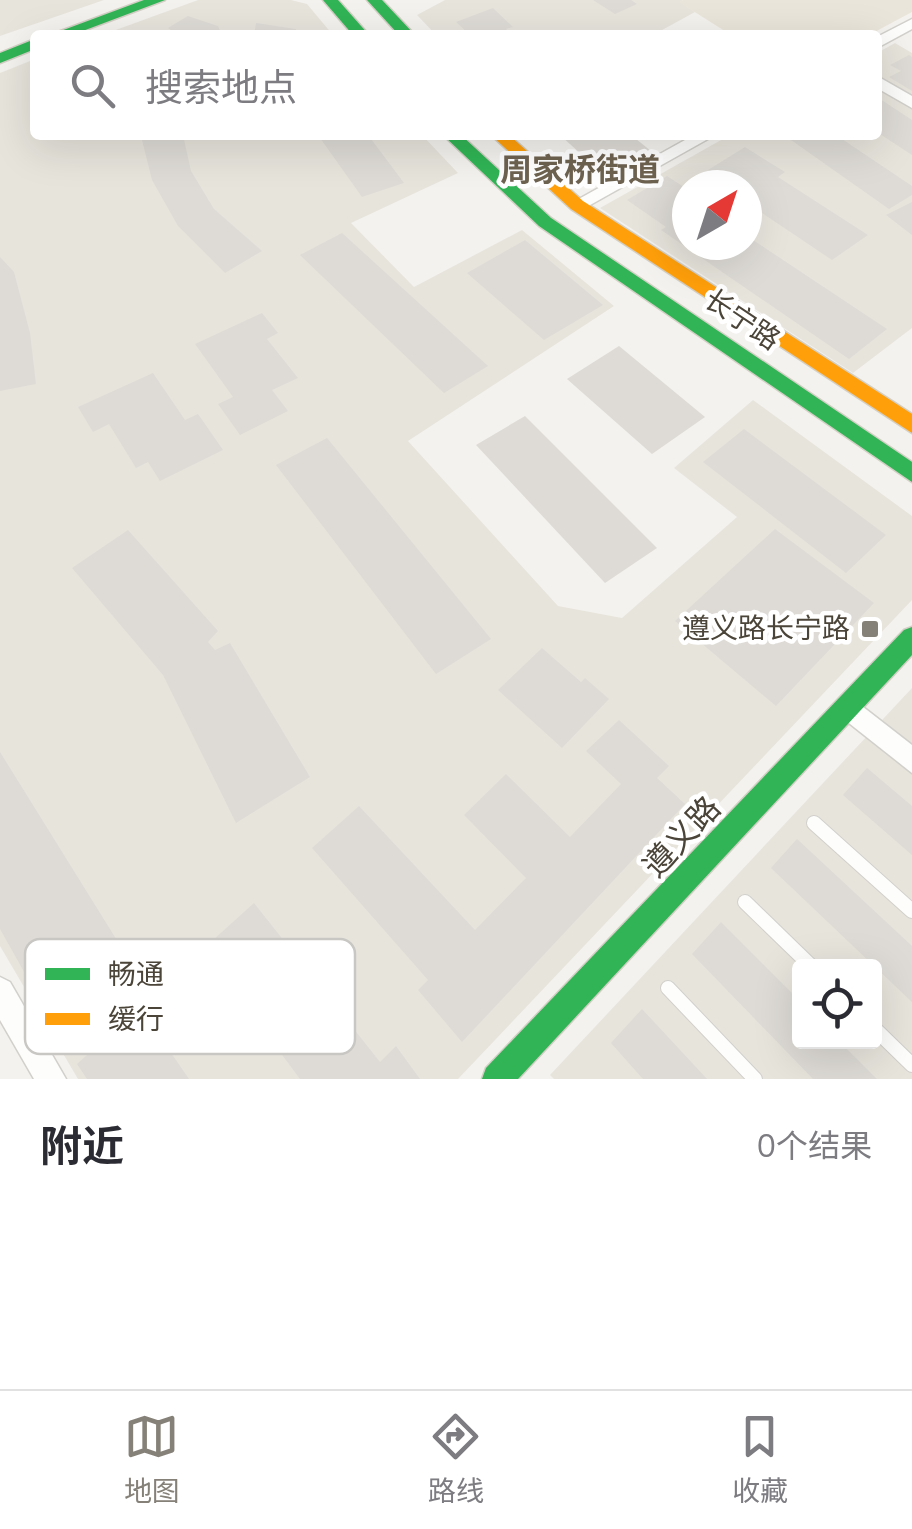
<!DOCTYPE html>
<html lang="zh">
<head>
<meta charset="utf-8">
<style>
  :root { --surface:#fff; --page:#f7f7f7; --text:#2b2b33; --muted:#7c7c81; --line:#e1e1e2; --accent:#868178 }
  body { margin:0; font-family:"Nunito Sans","Noto Sans SC",sans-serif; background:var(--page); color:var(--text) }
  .controls { position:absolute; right:30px; bottom:30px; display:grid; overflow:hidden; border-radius:10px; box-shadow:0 10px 40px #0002 }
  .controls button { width:90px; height:90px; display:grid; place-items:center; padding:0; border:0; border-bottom:2px solid var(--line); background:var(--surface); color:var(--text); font:50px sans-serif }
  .compass { position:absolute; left:672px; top:170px; width:90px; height:90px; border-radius:50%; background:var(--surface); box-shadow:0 10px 40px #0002; rotate:39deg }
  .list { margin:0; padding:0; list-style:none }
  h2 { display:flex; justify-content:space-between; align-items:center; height:130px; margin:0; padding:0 40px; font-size:42px }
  h2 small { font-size:32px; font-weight:400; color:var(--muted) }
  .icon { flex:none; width:55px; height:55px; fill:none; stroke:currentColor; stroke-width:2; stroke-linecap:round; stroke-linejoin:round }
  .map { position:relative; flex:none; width:912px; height:1079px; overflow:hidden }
  .search { position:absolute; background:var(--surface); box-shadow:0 10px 40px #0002; left:30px; right:30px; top:30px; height:110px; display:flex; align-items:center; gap:25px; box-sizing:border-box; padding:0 35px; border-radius:10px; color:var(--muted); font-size:38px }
  .sheet { height:310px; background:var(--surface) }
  nav { display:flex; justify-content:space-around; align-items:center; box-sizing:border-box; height:140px; border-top:2px solid var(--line); background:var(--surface); font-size:28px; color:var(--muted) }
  nav a { display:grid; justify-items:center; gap:5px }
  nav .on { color:var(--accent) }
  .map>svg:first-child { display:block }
</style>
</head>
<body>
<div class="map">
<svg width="912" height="1079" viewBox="0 0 912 1079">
  <rect width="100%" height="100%" fill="#f4f2ee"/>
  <g fill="#e7e4dc" fill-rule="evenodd">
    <path d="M 0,0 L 104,0 L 0,36 Z"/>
    <path d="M 198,0 L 291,0 L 307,4 L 333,35 L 102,35 Z"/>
    <path d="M 445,0 L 683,0 L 680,2 L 695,12 L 653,35 L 436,35 L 417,15 Z"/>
    <path d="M 895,43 L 912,53 L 912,328 L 853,373 L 600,208 L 730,135 L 877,135 L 877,53 ZM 687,185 L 747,185 L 747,245 L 687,245 Z"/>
    <path d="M 35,59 L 35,135 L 422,135 L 458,173 L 351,223 L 414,287 L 522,230 L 614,306 L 408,441 L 558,606 L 622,618 L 737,517 L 674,468 L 753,400 L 912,516 L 912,600 L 458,1079 L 78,1079 L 0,946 L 0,73 Z"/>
    <path d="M 912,688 L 912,1079 L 554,1079 L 550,1075 ZM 800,966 L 874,966 L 874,1042 L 800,1042 Z"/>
  </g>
  <path fill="#eae5da" d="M 683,0 L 912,0 L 912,12 L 869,35 L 731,35 L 679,2 Z"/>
  <g fill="#dedbd6">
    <path d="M 593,0 L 631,0 L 637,4 L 615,14 Z"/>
    <path d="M 493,8 L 513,27 L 506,29 L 513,35 L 470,35 L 456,22 Z"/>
    <path d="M 188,16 L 218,26 L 222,35 L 178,35 L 168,28 Z"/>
    <path d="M 256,23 L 296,29 L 298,35 L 254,35 Z"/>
    <path d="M 909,55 L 912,57 L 912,91 L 889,77 L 901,71 L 890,65 Z"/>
    <path d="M 877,97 L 912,120 L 912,155 L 877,132 Z"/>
    <path d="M 183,135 L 191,171 L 214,209 L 262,251 L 225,273 L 178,226 L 152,180 L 141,136 Z"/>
    <path d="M 318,135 L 368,135 L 404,183 L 362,197 Z"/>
    <path d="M 560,135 L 612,135 L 617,139 L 631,135 L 651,151 L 625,165 L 608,167 L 592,164 Z"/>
    <path d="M 784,135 L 836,135 L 912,186 L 912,195 L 889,209 Z"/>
    <path d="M 745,147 L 785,172 L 778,177 L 868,235 L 832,260 L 747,203 L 747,185 L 720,185 L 726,181 L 708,170 Z"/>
    <path d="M 667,176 L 687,189 L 687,245 L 747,245 L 747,236 L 887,329 L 849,359 L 661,230 L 666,227 L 627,200 Z"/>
    <path d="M 912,202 L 912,235 L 886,215 Z"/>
    <path d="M 342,233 L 488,366 L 444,393 L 300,255 Z"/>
    <path d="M 525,240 L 603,305 L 544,340 L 467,273 Z"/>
    <path d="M 0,257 L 14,272 L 30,333 L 36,384 L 0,391 Z"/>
    <path d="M 262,313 L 278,333 L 267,339 L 298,378 L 272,390 L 288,411 L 240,435 L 218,404 L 233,397 L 195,344 Z"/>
    <path d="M 619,346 L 705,417 L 652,454 L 567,379 Z"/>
    <path d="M 153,373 L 185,420 L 198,414 L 223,450 L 160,481 L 148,462 L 136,468 L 109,424 L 93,432 L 78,407 Z"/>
    <path d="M 525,416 L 657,548 L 605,583 L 476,445 Z"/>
    <path d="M 744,429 L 886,535 L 846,573 L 703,462 Z"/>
    <path d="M 327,438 L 491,639 L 436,674 L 276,465 Z"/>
    <path d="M 775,529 L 874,603 L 776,706 L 675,621 Z"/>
    <path d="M 128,530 L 218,631 L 208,642 L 215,650 L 230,643 L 310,777 L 236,823 L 163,675 L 72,568 Z"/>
    <path d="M 542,648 L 581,682 L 585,678 L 609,699 L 562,748 L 498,690 Z"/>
    <path d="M 619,720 L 669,766 L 657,778 L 685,804 L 462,1042 L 418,990 L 428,980 L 312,848 L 359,806 L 475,930 L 526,878 L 464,815 L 506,774 L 570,837 L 621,784 L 586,751 Z"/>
    <path d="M 0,752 L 118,942 L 41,1002 L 0,929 Z"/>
    <path d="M 867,768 L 912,806 L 912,855 L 843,795 Z"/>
    <path d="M 797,839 L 912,946 L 912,1002 L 771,868 Z"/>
    <path d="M 254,903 L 380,1062 L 396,1046 L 420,1079 L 300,1079 L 203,949 Z"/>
    <path d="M 721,922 L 800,1001 L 800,1042 L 840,1042 L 877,1079 L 813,1079 L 692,954 Z"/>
    <path d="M 140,1008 L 189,1079 L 87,1079 L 77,1064 Z"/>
    <path d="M 642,1009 L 707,1079 L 643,1079 L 611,1043 Z"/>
  </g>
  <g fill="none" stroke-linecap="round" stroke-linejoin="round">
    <g stroke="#d2d0cb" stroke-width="16">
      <g id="lane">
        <path d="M 814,823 L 912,911"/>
        <path d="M 745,902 L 811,966"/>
        <path d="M 668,988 L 755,1079"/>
        <path d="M 874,1028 L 912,1065"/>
      </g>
    </g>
    <g stroke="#d2d0cb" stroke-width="3">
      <g id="street">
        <path d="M 912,19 L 912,29 L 877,48 L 877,37 Z"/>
        <path d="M 877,76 L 912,96 L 912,108 L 877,88 Z"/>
        <path d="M 694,135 L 715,135 L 583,209 L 577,211 L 568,205 Z"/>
        <path d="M 849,696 L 912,745 L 912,773 L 840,716 L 837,708 L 840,700 Z"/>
        <path d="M 0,977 L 10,982 L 66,1079 L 34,1079 L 0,1020 Z"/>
      </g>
    </g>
    <g stroke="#d3cfc5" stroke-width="3">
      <g id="fast">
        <path d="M 144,0 L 165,0 L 72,35 L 50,35 Z"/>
        <path d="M 323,0 L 338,0 L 369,35 L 353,35 Z"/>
        <path d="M 367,0 L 382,0 L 415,35 L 399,35 Z"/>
        <path d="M 35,39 L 35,49 L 0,63 L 0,53 Z"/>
        <path d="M 443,135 L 461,135 L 551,218 L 912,462 L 912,482 L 539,226 Z"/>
        <path d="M 912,627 L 912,655 L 518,1079 L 482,1079 L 486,1068 L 904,630 Z"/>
      </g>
    </g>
    <g stroke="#d3cfc5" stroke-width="3">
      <path id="slow" d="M 491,135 L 509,135 L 583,201 L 912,414 L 912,433 L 571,209 Z"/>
    </g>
    <use href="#lane" stroke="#fdfdfc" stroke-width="14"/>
    <use href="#street" fill="#fdfdfc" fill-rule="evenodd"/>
    <use href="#fast" fill="#30b455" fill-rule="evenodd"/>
    <use href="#slow" fill="#ff9f0a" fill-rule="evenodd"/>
  </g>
  <rect fill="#868178" stroke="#fff" stroke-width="4" x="860" y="619" width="20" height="20" rx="5"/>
  <g text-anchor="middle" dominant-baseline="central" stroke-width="9" stroke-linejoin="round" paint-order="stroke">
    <g font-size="28" fill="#4b4439" stroke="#fff">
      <text transform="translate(742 320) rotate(34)">长宁路</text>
    </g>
    <g font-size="28" fill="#4b4439" stroke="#fff" text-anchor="end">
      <text x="850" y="629">遵义路长宁路</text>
    </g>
    <g font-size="32" font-weight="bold" fill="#6e6250" stroke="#fff">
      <text x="580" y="170">周家桥街道</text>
    </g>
    <g font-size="32" fill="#4b4439" stroke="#fff">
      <text transform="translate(682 837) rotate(-47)">遵义路</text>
    </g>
  </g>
  <rect x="25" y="939" width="330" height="115" rx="15" fill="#fff" stroke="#c9c7c4" stroke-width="2.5"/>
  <rect x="45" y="968" width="45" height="12" fill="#30b455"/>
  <rect x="45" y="1013" width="45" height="12" fill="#ff9f0a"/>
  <g font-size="28" fill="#4b4439">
    <text x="108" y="984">畅通</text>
    <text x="108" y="1029">缓行</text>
  </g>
</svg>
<div class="controls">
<button><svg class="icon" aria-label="locate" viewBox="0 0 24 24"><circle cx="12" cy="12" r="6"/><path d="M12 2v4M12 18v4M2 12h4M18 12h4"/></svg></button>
</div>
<svg class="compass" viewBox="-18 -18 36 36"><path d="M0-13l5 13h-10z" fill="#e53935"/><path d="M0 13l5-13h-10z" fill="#7c7c81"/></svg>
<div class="search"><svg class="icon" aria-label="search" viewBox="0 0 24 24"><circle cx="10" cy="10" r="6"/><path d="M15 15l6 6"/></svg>搜索地点</div>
</div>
<section class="sheet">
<h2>附近<small>0个结果</small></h2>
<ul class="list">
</ul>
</section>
<nav>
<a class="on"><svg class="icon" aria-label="map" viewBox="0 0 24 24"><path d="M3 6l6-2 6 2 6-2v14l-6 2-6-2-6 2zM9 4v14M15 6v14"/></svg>地图</a>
<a><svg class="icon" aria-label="directions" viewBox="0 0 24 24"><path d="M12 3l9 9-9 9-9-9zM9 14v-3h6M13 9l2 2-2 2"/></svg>路线</a>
<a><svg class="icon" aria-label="saved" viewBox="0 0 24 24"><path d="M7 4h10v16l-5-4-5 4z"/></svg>收藏</a>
</nav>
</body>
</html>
